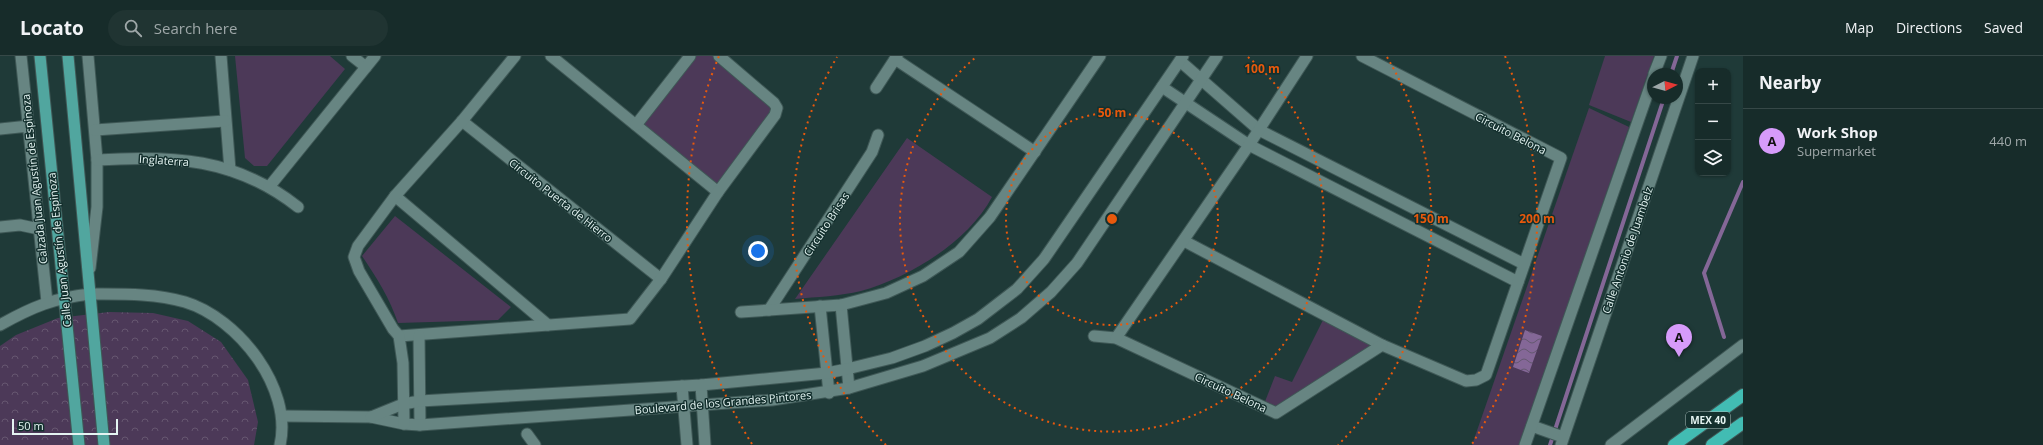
<!DOCTYPE html>
<html lang="en">
<head>
<meta charset="utf-8">
<style>
  :root { --surface:#172c2a; --page:#203432; --text:#f1f3f6; --muted:#9ea7a8; --line:#364847; --accent:#d69bfa }
  body { margin:0; font-family:"Open Sans",sans-serif; background:var(--page); color:var(--text) }
  .controls { position:absolute; right:12px; top:12px; display:grid; overflow:hidden; border-radius:8px; box-shadow:0 1px 3px #0004 }
  .controls button { width:36px; height:36px; display:grid; place-items:center; padding:0; border:0; border-bottom:1px solid var(--line); background:var(--surface); color:var(--text); font:20px sans-serif }
  .compass { position:absolute; left:1647px; top:12px; width:36px; height:36px; border-radius:50%; background:var(--surface); box-shadow:0 1px 3px #0004; rotate:84deg }
  .scale { position:absolute; left:12px; bottom:10px; width:106px; box-sizing:border-box; padding-left:4px; border:2px solid #e4f4f2; border-top:0; font-size:11px; line-height:14px; white-space:nowrap; color:#e4f4f2; -webkit-text-stroke:3px #14302e; paint-order:stroke }
  .you { position:absolute; left:758px; top:195px; width:14px; height:14px; margin:-10px; border:3px solid #fff; border-radius:50%; background:#1a73e8; box-shadow:0 0 0 6px #1a73e833 }
  .badge { display:grid; place-items:center; width:26px; height:26px; border-radius:50%; background:var(--accent); color:#111; font-size:13px; font-weight:700 }
  .pin { position:absolute; translate:-50% -33px; filter:drop-shadow(0 1px 2px #0008) }
  .pin::after { content:''; position:absolute; top:21px; width:14px; height:12px; background:inherit; clip-path:polygon(0 0,100% 0,50% 100%) }
  .list { margin:0; padding:0; list-style:none }
  h2 { display:flex; justify-content:space-between; align-items:center; height:52px; margin:0; padding:0 16px; font-size:17px }
  h2 small { font-size:13px; font-weight:400; color:var(--muted) }
  .list li { display:grid; grid-template-columns:26px 1fr auto; gap:12px; align-items:center; box-sizing:border-box; height:64px; padding:0 16px; border-top:1px solid var(--line) }
  .list b { display:block; font-size:15px; white-space:nowrap }
  .list p { margin:0; font-size:13px; white-space:nowrap; color:var(--muted) }
  .list em { font-size:13px; font-style:normal; color:var(--muted) }
  .icon { flex:none; width:22px; height:22px; fill:none; stroke:currentColor; stroke-width:2; stroke-linecap:round; stroke-linejoin:round }
  .map { position:relative; flex:none; width:1743px; height:389px; overflow:hidden }
  header { display:flex; align-items:center; gap:24px; box-sizing:border-box; height:56px; padding:0 20px; background:var(--surface); border-bottom:1px solid var(--line) }
  header strong { font-size:19px }
  nav { display:flex; gap:22px; margin-inline-start:auto; font-size:14px }
  .search { width:280px; height:36px; background:var(--page); display:flex; align-items:center; gap:10px; box-sizing:border-box; padding:0 14px; border-radius:22px; color:var(--muted); font-size:15px }
  main { display:flex }
  aside { flex:1; background:var(--surface) }
  .map>svg:first-child { display:block }
</style>
</head>
<body>
<header>
<strong>Locato</strong>
<div class="search"><svg class="icon" aria-label="search" viewBox="0 0 24 24"><circle cx="10" cy="10" r="6"/><path d="M15 15l6 6"/></svg>Search here</div>
<nav><a>Map</a><a>Directions</a><a>Saved</a></nav>
</header>
<main>
<div class="map">
<svg width="1743" height="389" viewBox="0 0 1743 389">
  <defs>
    <pattern id="forest-crowns" width="20" height="18" patternUnits="userSpaceOnUse"><rect width="20" height="18" fill="#4c3958"/><path d="M2 6a3 3 0 1 1 6 0M12 15a3 3 0 1 1 6 0" fill="none" stroke="#665670"/></pattern>
    <pattern id="water-waves" width="16" height="10" patternUnits="userSpaceOnUse"><rect width="16" height="10" fill="#846797"/><path d="M0 5q4-4 8 0t8 0" fill="none" stroke="#645870"/></pattern>
  </defs>
  <rect width="100%" height="100%" fill="#1f3a38"/>
  <g fill="#4c3958">
    <path d="M 235,0 L 330,0 L 345,13 L 267,110 L 254,110 L 245,102 Z"/>
    <path d="M 694,0 L 715,0 L 774,53 L 717,131 L 642,69 Z"/>
    <path d="M 1605,0 L 1654,0 L 1631,66 L 1589,49 Z"/>
    <path d="M 1589,52 L 1629,71 L 1520,389 L 1472,389 Z"/>
    <path d="M 907,82 L 992,141 C 969,185 909,222 861,235 C 840,240 817,241 795,243 Z"/>
    <path d="M 395,160 L 511,251 L 498,264 L 398,267 C 390,243 377,222 362,200 Z"/>
    <path d="M 1324,262 L 1377,289 L 1275,354 L 1264,348 L 1275,320 L 1292,326 Z"/>
  </g>
  <path fill="url(#forest-crowns)" d="M 109,256 L 153,257 L 188,265 L 221,286 L 248,324 L 258,366 L 254,389 L 0,389 L 0,290 L 16,279 L 58,262 Z"/>
  <path fill="url(#water-waves)" d="M 1525,274 L 1542,280 L 1529,317 L 1513,311 Z"/>
  <g fill="none" stroke-linecap="round" stroke-linejoin="round">
    <g stroke="#846797" stroke-width="4">
      <path d="M 1671,18 L 1677,0"/>
      <path d="M 1724,281 L 1704,217 L 1743,126"/>
      <path d="M 1550,389 L 1664,42"/>
    </g>
    <g stroke="#3f5856" stroke-width="13">
      <g id="minor">
        <path d="M 21,0 L 47,246"/>
        <path d="M 88,0 L 97,104 L 97,151 L 90,212"/>
        <path d="M 221,0 L 230,114"/>
        <path d="M 352,0 L 366,11"/>
        <path d="M 551,0 L 718,136"/>
        <path d="M 895,3 L 1035,96"/>
        <path d="M 1180,5 L 1259,74 L 1524,208"/>
        <path d="M 1654,18 L 1661,0"/>
        <path d="M 1162,31 L 1249,89 L 1518,226"/>
        <path d="M 876,32 L 897,0"/>
        <path d="M 462,65 L 661,223"/>
        <path d="M 636,69 L 690,0"/>
        <path d="M 0,73 L 29,70"/>
        <path d="M 95,74 L 225,65"/>
        <path d="M 97,104 C 172,99 236,102 298,151"/>
        <path d="M 269,131 L 375,0"/>
        <path d="M 395,140 L 548,269"/>
        <path d="M 0,171 L 20,169 L 39,173"/>
        <path d="M 1184,185 L 1382,289 L 1466,325 L 1476,324 L 1486,319 L 1561,102 L 1362,0"/>
        <path d="M 90,238 C 121,238 155,237 185,246 C 238,262 293,332 280,389"/>
        <path d="M 841,249 L 849,332"/>
        <path d="M 820,250 L 829,337"/>
        <path d="M 769,254 L 872,96 L 878,79"/>
        <path d="M 741,256 L 841,249 L 886,237 L 923,220 L 959,196 L 990,161 L 1100,0"/>
        <path d="M 399,280 L 630,263 L 661,223 L 718,136 L 775,59 L 777,52 L 774,47 L 719,0"/>
        <path d="M 419,280 L 420,369"/>
        <path d="M 1094,280 L 1116,282 L 1276,357 L 1382,289"/>
        <path d="M 1116,282 L 1249,89 L 1307,0"/>
        <path d="M 701,329 L 705,389"/>
        <path d="M 682,330 L 687,389"/>
        <path d="M 282,360 L 371,361 L 404,368 L 420,369 L 772,344 L 849,332 L 923,310 L 990,282 L 1021,262 L 1051,236 L 1077,207 L 1217,0"/>
        <path d="M 371,361 L 403,348 L 420,345 L 701,329 L 827,317 L 847,313 L 892,302 L 925,290 L 953,277 L 978,263 L 1017,233 L 1044,203 L 1183,0"/>
        <path d="M 404,368 L 403,307 L 399,280 L 393,273 L 359,215 L 354,201 L 358,190 L 395,140 L 462,65 L 515,0"/>
        <path d="M 1532,370 L 1563,381"/>
        <path d="M 527,378 L 535,389"/>
        <path d="M 1525,389 L 1653,22"/>
        <path d="M 1561,389 L 1693,0"/>
      </g>
    </g>
    <g stroke="#3f5856" stroke-width="13">
      <path id="tertiary" d="M 0,269 C 32,251 54,242 90,238"/>
    </g>
    <g stroke="#3f5856" stroke-width="13">
      <path id="secondary" d="M 1611,389 L 1743,289"/>
    </g>
    <g stroke="#3f5856" stroke-width="13">
      <g id="primary">
        <path d="M 40,0 L 79,389"/>
        <path d="M 68,0 L 104,389"/>
      </g>
    </g>
    <g stroke="#3f5856" stroke-width="14">
      <g id="motorway">
        <path d="M 1674,389 L 1743,339"/>
        <path d="M 1712,389 L 1743,367"/>
      </g>
    </g>
    <use href="#minor" stroke="#678582" stroke-width="11"/>
    <use href="#tertiary" stroke="#678582" stroke-width="11"/>
    <use href="#secondary" stroke="#678582" stroke-width="11"/>
    <use href="#primary" stroke="#51a69f" stroke-width="11"/>
    <use href="#motorway" stroke="#42bcb3" stroke-width="12"/>
  </g>
  <g fill="none" stroke="#e8590c" stroke-width="2" stroke-dasharray="2 4">
    <circle cx="1112" cy="163" r="106"/>
    <path d="M1248 1A212 212 0 1 1 976 1"/>
    <path d="M886 389A319 319 0 0 1 837 1M1387 1A319 319 0 0 1 1338 389"/>
    <path d="M752 388A425 425 0 0 1 719 0M1505 0A425 425 0 0 1 1472 388"/>
  </g>
  <g text-anchor="middle" dominant-baseline="central" stroke-width="3" stroke-linejoin="round" paint-order="stroke">
    <rect fill="#14302e" stroke="#a6b9b7" stroke-width="1" x="1686" y="356" width="44" height="16" rx="3"/>
    <g font-size="10" font-weight="bold" fill="#e4f4f2">
      <text x="1708" y="364">MEX 40</text>
    </g>
    <g font-size="11" fill="#e4f4f2" stroke="#14302e">
      <text transform="translate(1511 77) rotate(27)">Circuito Belona</text>
      <text transform="translate(164 104) rotate(4)">Inglaterra</text>
      <text transform="translate(34 123) rotate(-96)">Calzada Juan Agustín de Espinoza</text>
      <text transform="translate(561 144) rotate(38)">Circuito Puerta de Hierro</text>
      <text transform="translate(826 168) rotate(-57)">Circuito Brisas</text>
      <text transform="translate(59 194) rotate(-96)">Calle Juan Agustín de Espinoza</text>
      <text transform="translate(1627 194) rotate(-71)">Calle Antonio de Juambelz</text>
      <text transform="translate(1231 336) rotate(25)">Circuito Belona</text>
      <text transform="translate(723 346) rotate(-5)">Boulevard de los Grandes Pintores</text>
    </g>
  </g>
  <circle cx="1112" cy="163" r="6" fill="#e8590c" stroke="#14302e" stroke-width="2"/>
  <g font-size="12" text-anchor="middle" font-weight="bold" fill="#e8590c" stroke="#14302e" stroke-width="3" stroke-linejoin="round" paint-order="stroke">
    <text x="1262" y="17">100 m</text>
    <text x="1112" y="61">50 m</text>
    <text x="1431" y="167">150 m</text>
    <text x="1537" y="167">200 m</text>
  </g>
</svg>
<div class="controls">
<button>+</button>
<button>−</button>
<button><svg class="icon" aria-label="layers" viewBox="0 0 24 24"><path d="M12 4l9 5-9 5-9-5zM3 14l9 5 9-5"/></svg></button>
</div>
<svg class="compass" viewBox="-18 -18 36 36"><path d="M0-13l5 13h-10z" fill="#e53935"/><path d="M0 13l5-13h-10z" fill="#9ea7a8"/></svg>
<div class="scale">50 m</div>
<div class="you"></div>
<div class="pin badge" style="left:1679px;top:301px">A</div>
</div>
<aside>
<h2>Nearby<small></small></h2>
<ul class="list">
<li><span class="badge">A</span><div><b>Work Shop</b><p>Supermarket</p></div><em>440 m</em></li>
</ul>
</aside>
</main>
</body>
</html>
